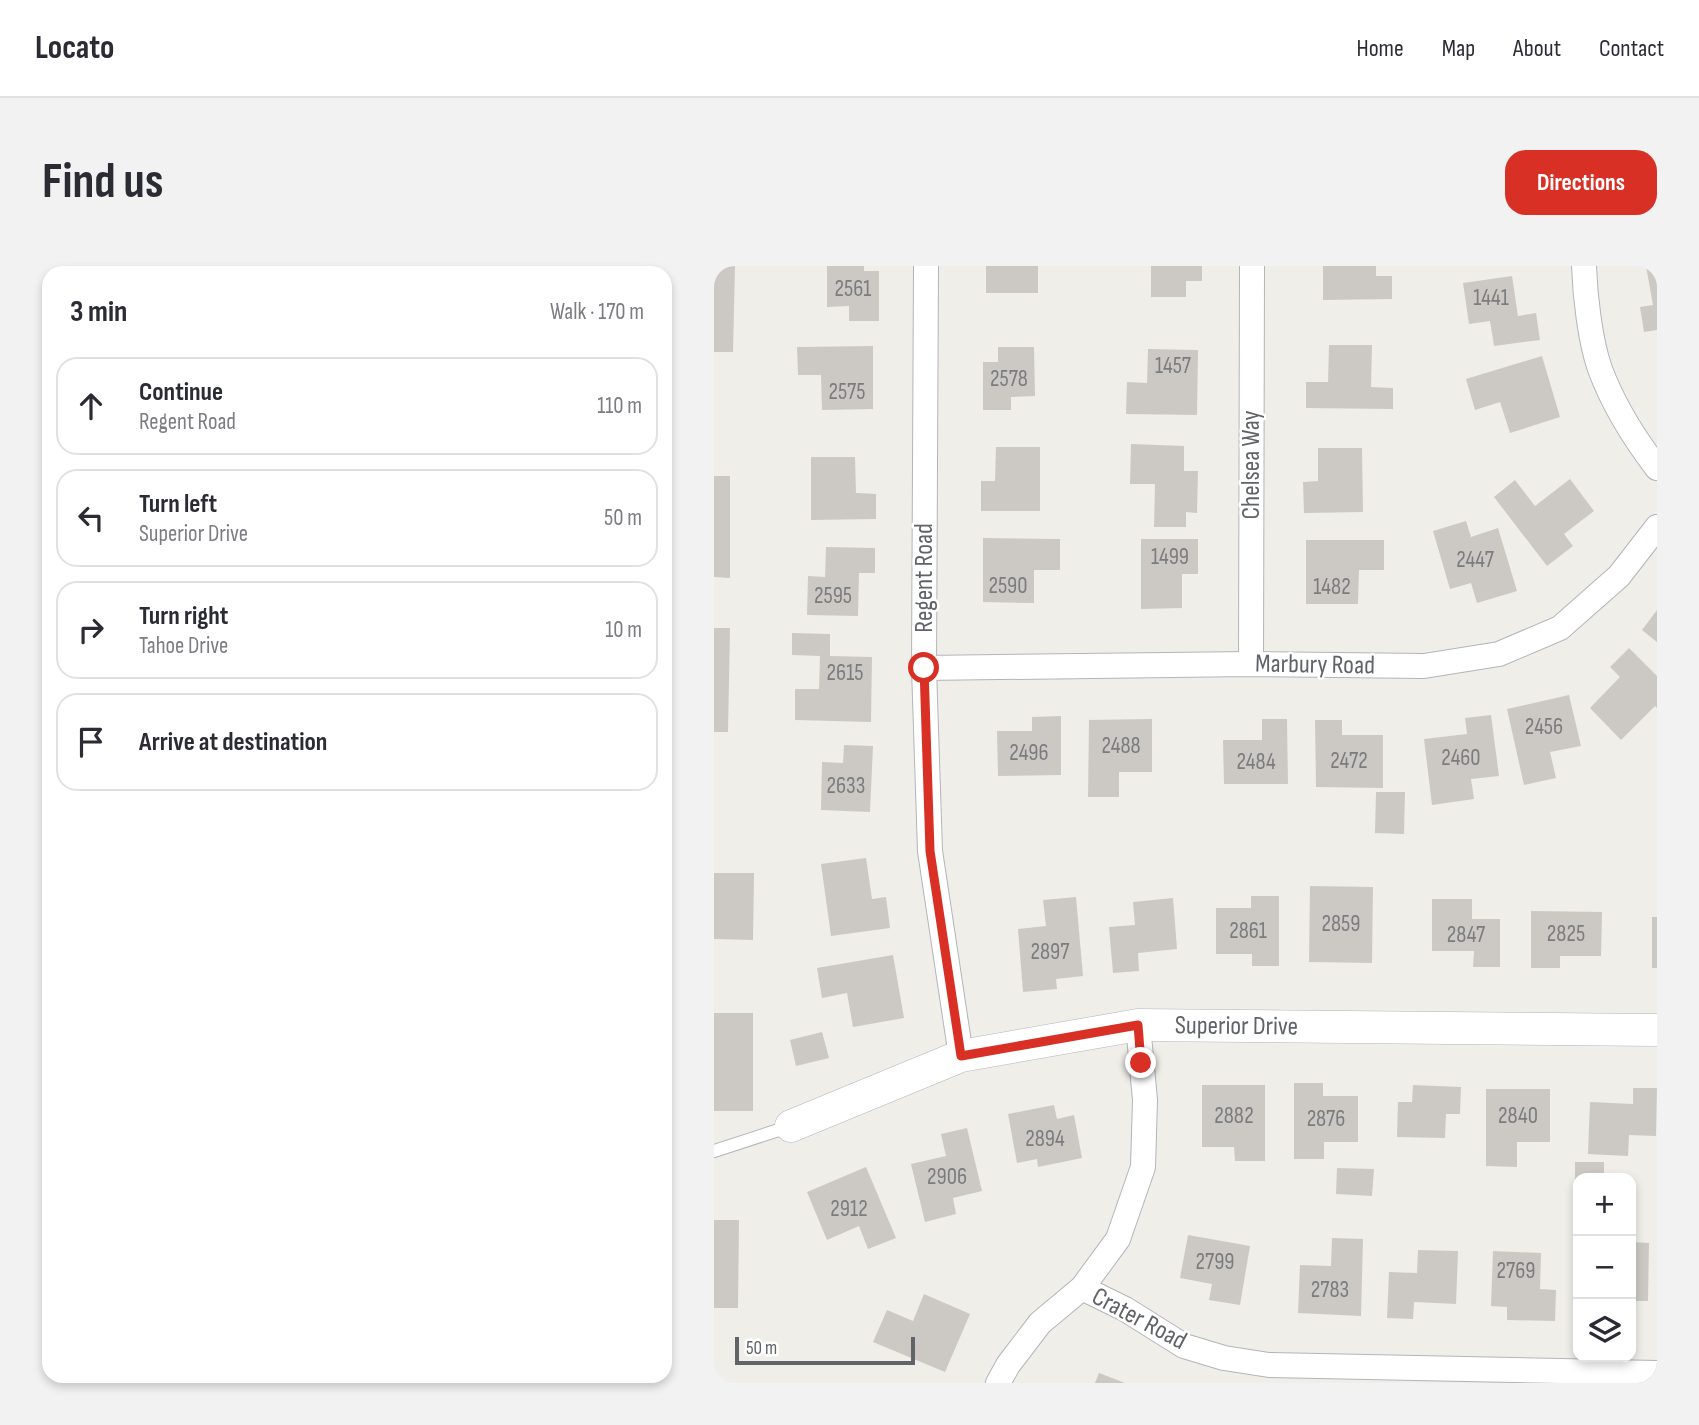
<!DOCTYPE html>
<html lang="en">
<head>
<meta charset="utf-8">
<style>
  :root { --surface:#fff; --page:#f2f2f3; --text:#2b2b33; --muted:#7c7c81; --line:#e1e1e2; --accent:#d93025 }
  body { margin:0; font-family:"Sofia Sans Condensed",sans-serif; background:var(--page); color:var(--text) }
  .controls { position:absolute; right:21px; bottom:21px; display:grid; overflow:hidden; border-radius:14px; box-shadow:0 4px 10px #0003 }
  .controls button { width:63px; height:63px; display:grid; place-items:center; padding:0; border:0; border-bottom:2px solid var(--line); background:var(--surface); color:var(--text); font:35px sans-serif }
  .scale { position:absolute; left:21px; bottom:18px; width:180px; box-sizing:border-box; padding-left:7px; border:4px solid #606367; border-top:0; font-size:19px; line-height:24px; white-space:nowrap; color:#606367; -webkit-text-stroke:5px #fff; paint-order:stroke }
  .stop { position:absolute; width:21px; height:21px; margin:-16px; border:5px solid #d93025; border-radius:50%; background:#fff }
  .stop.end { background:#d93025; border-color:#fff; box-shadow:0 2px 7px #0008 }
  .list { margin:0; padding:0; list-style:none }
  h2 { display:flex; justify-content:space-between; align-items:center; height:91px; margin:0; padding:0 28px; font-size:30px }
  h2 small { font-size:23px; font-weight:400; color:var(--muted) }
  .list li { display:grid; grid-template-columns:46px 1fr auto; gap:21px; align-items:center; box-sizing:border-box; height:98px; margin:0 14px 14px; padding:0 14px; border:2px solid var(--line); border-radius:21px }
  .list b { display:block; font-size:26px; white-space:nowrap }
  .list p { margin:0; font-size:23px; white-space:nowrap; color:var(--muted) }
  .list em { font-size:23px; font-style:normal; color:var(--muted) }
  .icon { flex:none; width:38px; height:38px; fill:none; stroke:currentColor; stroke-width:2; stroke-linecap:round; stroke-linejoin:round }
  .map { position:relative; flex:none; width:943px; height:1117px; overflow:hidden; border-radius:21px }
  header { display:flex; align-items:center; gap:42px; box-sizing:border-box; height:98px; padding:0 35px; background:var(--surface); border-bottom:2px solid var(--line) }
  header strong { font-size:33px }
  nav { display:flex; gap:38px; margin-inline-start:auto; font-size:24px }
  .intro { display:flex; align-items:center; justify-content:space-between; box-sizing:border-box; height:168px; padding:0 42px }
  h1 { margin:0; font-size:49px }
  .button { padding:18px 32px; border-radius:21px; background:var(--accent); color:#fff; font-size:24px; font-weight:700 }
  main { display:flex; gap:42px; padding:0 42px }
  aside { flex:1; background:var(--surface); border-radius:21px; box-shadow:0 4px 10px #0003 }
  .map>svg:first-child { display:block }
</style>
</head>
<body>
<header>
<strong>Locato</strong>
<nav><a>Home</a><a>Map</a><a>About</a><a>Contact</a></nav>
</header>
<div class="intro"><h1>Find us</h1><a class="button">Directions</a></div>
<main>
<aside>
<h2>3 min<small>Walk · 170 m</small></h2>
<ul class="list">
<li><svg class="icon" aria-label="ahead" viewBox="0 0 24 24"><path d="M12 20V5M6 11l6-6 6 6"/></svg><div><b>Continue</b><p>Regent Road</p></div><em>110 m</em></li>
<li><svg class="icon" aria-label="left" viewBox="0 0 24 24"><path d="M17 20v-9H6M10 6l-5 5 5 5"/></svg><div><b>Turn left</b><p>Superior Drive</p></div><em>50 m</em></li>
<li><svg class="icon" aria-label="right" viewBox="0 0 24 24"><path d="M7 20v-9h11M14 6l5 5-5 5"/></svg><div><b>Turn right</b><p>Tahoe Drive</p></div><em>10 m</em></li>
<li><svg class="icon" aria-label="arrive" viewBox="0 0 24 24"><path d="M6 21V4h12l-3 4 3 4H6"/></svg><div><b>Arrive at destination</b></div></li>
</ul>
</aside>
<div class="map">
<svg width="943" height="1117" viewBox="0 0 943 1117">
  <rect width="100%" height="100%" fill="#f0eee9"/>
  <g fill="#ccc9c5">
    <path d="M 0,0 L 21,0 L 19,86 L 0,86 Z"/>
    <path d="M 113,0 L 150,0 L 150,5 L 165,5 L 165,55 L 135,55 L 135,40 L 113,41 Z"/>
    <rect x="272" y="0" width="52" height="27"/>
    <path d="M 437,0 L 488,0 L 488,15 L 472,15 L 472,31 L 437,31 Z"/>
    <path d="M 609,0 L 662,0 L 662,10 L 678,10 L 678,33 L 609,34 Z"/>
    <path d="M 932,0 L 943,0 L 943,64 L 930,66 L 926,41 L 939,39 Z"/>
    <path d="M 798,10 L 804,50 L 822,47 L 826,74 L 780,80 L 776,55 L 755,58 L 749,17 Z"/>
    <path d="M 615,79 L 658,79 L 657,121 L 679,122 L 679,143 L 592,142 L 592,116 L 614,116 Z"/>
    <path d="M 159,80 L 159,143 L 108,144 L 107,109 L 84,109 L 83,81 Z"/>
    <path d="M 284,81 L 320,81 L 321,130 L 297,131 L 297,144 L 269,144 L 269,96 L 284,96 Z"/>
    <path d="M 434,83 L 484,84 L 483,149 L 412,148 L 413,116 L 433,117 Z"/>
    <path d="M 828,90 L 846,151 L 796,167 L 786,136 L 761,144 L 752,113 Z"/>
    <path d="M 417,178 L 470,180 L 470,205 L 484,205 L 483,247 L 472,246 L 472,261 L 440,261 L 441,218 L 416,218 Z"/>
    <path d="M 282,181 L 326,181 L 326,245 L 267,245 L 267,215 L 281,215 Z"/>
    <path d="M 604,182 L 648,182 L 649,246 L 590,247 L 589,216 L 604,215 Z"/>
    <path d="M 97,191 L 141,191 L 142,227 L 162,228 L 162,253 L 97,254 Z"/>
    <path d="M 0,210 L 16,210 L 16,312 L 0,311 Z"/>
    <path d="M 856,213 L 880,245 L 850,268 L 859,280 L 833,300 L 780,231 L 801,214 L 821,240 Z"/>
    <path d="M 752,255 L 757,271 L 784,262 L 803,325 L 763,337 L 757,317 L 736,323 L 719,265 Z"/>
    <path d="M 269,272 L 346,273 L 346,304 L 320,304 L 320,337 L 269,336 Z"/>
    <path d="M 427,273 L 484,273 L 484,308 L 468,308 L 468,342 L 427,343 Z"/>
    <path d="M 592,274 L 670,274 L 670,304 L 645,304 L 644,338 L 592,338 Z"/>
    <path d="M 112,281 L 161,282 L 161,307 L 145,307 L 144,350 L 93,349 L 94,310 L 111,311 Z"/>
    <path d="M 943,344 L 943,376 L 928,364 Z"/>
    <path d="M 0,362 L 16,362 L 14,466 L 0,466 Z"/>
    <path d="M 78,367 L 116,368 L 116,390 L 158,391 L 157,456 L 81,454 L 81,423 L 105,423 L 106,390 L 78,389 Z"/>
    <path d="M 915,382 L 943,410 L 943,442 L 941,440 L 907,474 L 876,442 L 906,411 L 896,401 Z"/>
    <path d="M 855,429 L 867,480 L 836,486 L 842,512 L 810,519 L 793,443 Z"/>
    <path d="M 777,449 L 785,510 L 757,513 L 760,533 L 718,539 L 710,473 L 753,468 L 751,452 Z"/>
    <path d="M 347,450 L 347,509 L 284,510 L 283,465 L 318,465 L 318,451 Z"/>
    <path d="M 438,453 L 438,506 L 405,506 L 405,531 L 374,531 L 375,454 Z"/>
    <path d="M 548,453 L 573,453 L 574,518 L 510,518 L 509,474 L 548,474 Z"/>
    <path d="M 601,454 L 628,454 L 628,469 L 669,469 L 669,522 L 602,521 Z"/>
    <path d="M 130,479 L 159,480 L 156,546 L 107,544 L 108,496 L 129,497 Z"/>
    <path d="M 662,526 L 691,526 L 690,568 L 661,567 Z"/>
    <path d="M 152,592 L 158,633 L 172,631 L 176,662 L 117,670 L 107,598 Z"/>
    <path d="M 0,607 L 40,607 L 39,674 L 0,673 Z"/>
    <path d="M 596,620 L 659,621 L 658,697 L 595,696 Z"/>
    <path d="M 537,630 L 565,630 L 565,700 L 538,700 L 538,688 L 502,688 L 502,642 L 537,642 Z"/>
    <path d="M 362,631 L 369,710 L 342,713 L 343,723 L 309,726 L 304,663 L 332,660 L 329,634 Z"/>
    <path d="M 459,632 L 463,683 L 424,687 L 425,705 L 399,707 L 395,661 L 421,659 L 419,636 Z"/>
    <path d="M 718,633 L 758,633 L 758,653 L 786,653 L 786,701 L 759,701 L 760,685 L 718,685 Z"/>
    <path d="M 817,645 L 888,646 L 887,690 L 846,690 L 846,702 L 817,702 Z"/>
    <rect x="938" y="651" width="5" height="51"/>
    <path d="M 179,689 L 190,752 L 139,761 L 133,727 L 108,732 L 103,702 Z"/>
    <rect x="0" y="747" width="39" height="98"/>
    <path d="M 108,766 L 115,792 L 82,800 L 76,774 Z"/>
    <path d="M 580,817 L 609,817 L 609,830 L 644,830 L 644,876 L 610,876 L 610,893 L 580,893 Z"/>
    <path d="M 488,819 L 551,819 L 551,895 L 521,895 L 520,881 L 488,881 Z"/>
    <path d="M 699,819 L 747,821 L 746,848 L 732,848 L 731,872 L 683,871 L 684,836 L 698,836 Z"/>
    <path d="M 919,822 L 943,822 L 942,870 L 915,869 L 914,890 L 874,888 L 876,836 L 919,838 Z"/>
    <path d="M 772,823 L 836,823 L 836,876 L 803,876 L 803,901 L 772,900 Z"/>
    <path d="M 340,839 L 343,853 L 360,849 L 368,892 L 324,901 L 323,893 L 303,897 L 294,848 Z"/>
    <path d="M 253,862 L 268,925 L 239,932 L 242,948 L 211,956 L 197,898 L 232,890 L 227,868 Z"/>
    <path d="M 861,896 L 890,896 L 890,912 L 864,912 L 864,935 L 861,935 Z"/>
    <path d="M 152,901 L 182,972 L 154,983 L 145,960 L 113,974 L 93,926 Z"/>
    <path d="M 623,902 L 660,903 L 658,930 L 622,928 Z"/>
    <path d="M 860,939 L 864,939 L 864,964 L 859,964 Z"/>
    <path d="M 0,954 L 25,954 L 24,1042 L 0,1042 Z"/>
    <path d="M 474,969 L 536,980 L 526,1039 L 495,1034 L 498,1018 L 466,1012 Z"/>
    <path d="M 618,972 L 649,973 L 647,1050 L 584,1047 L 586,999 L 617,1000 Z"/>
    <path d="M 917,976 L 935,977 L 934,1035 L 917,1035 Z"/>
    <path d="M 704,984 L 744,985 L 742,1038 L 700,1036 L 699,1053 L 673,1052 L 675,1006 L 703,1007 Z"/>
    <path d="M 779,985 L 827,987 L 826,1023 L 842,1024 L 841,1055 L 793,1054 L 793,1041 L 777,1040 Z"/>
    <path d="M 210,1028 L 256,1048 L 231,1106 L 159,1076 L 173,1044 L 199,1055 Z"/>
    <path d="M 385,1107 L 411,1117 L 381,1117 Z"/>
  </g>
  <g fill="none" stroke-linecap="round" stroke-linejoin="round">
    <g stroke="#b3b5b9" stroke-width="14">
      <path id="service" d="M 0,885 L 77,860"/>
    </g>
    <g stroke="#b3b5b9" stroke-width="26">
      <g id="minor">
        <path d="M 212,0 L 210,402 L 216,585 L 247,790"/>
        <path d="M 870,0 C 871,29 876,75 886,103 C 899,138 920,172 943,202"/>
        <path d="M 537,398 L 538,0"/>
        <path d="M 210,402 L 537,398 L 710,400 L 785,388 L 846,362 L 905,310 L 943,261"/>
        <path d="M 368,1022 L 411,1043 L 470,1080 L 510,1092 L 555,1099 L 943,1107"/>
        <path d="M 284,1117 L 294,1099 L 326,1057 L 368,1022 L 404,973 L 429,901 L 431,834 L 424,759"/>
      </g>
    </g>
    <g stroke="#b3b5b9" stroke-width="33">
      <g id="tertiary">
        <path id="s1" d="M 77,860 L 247,790 L 424,759 L 943,764"/>
      </g>
    </g>
    <use href="#service" stroke="#fff" stroke-width="12"/>
    <use href="#minor" stroke="#fff" stroke-width="24"/>
    <use href="#tertiary" stroke="#fff" stroke-width="32"/>
  </g>
  <g fill="none" stroke-linecap="round" stroke-linejoin="round">
    <path stroke="#d93025" stroke-width="9" d="M 210,402 L 216,585 L 247,790 L 424,759 L 427,797"/>
  </g>
  <g text-anchor="middle" dominant-baseline="central" stroke-width="5" stroke-linejoin="round" paint-order="stroke">
    <g font-size="23" fill="#7b7c7e">
      <text x="139" y="23">2561</text>
      <text x="777" y="32">1441</text>
      <text x="459" y="100">1457</text>
      <text x="295" y="113">2578</text>
      <text x="133" y="126">2575</text>
      <text x="456" y="291">1499</text>
      <text x="761" y="294">2447</text>
      <text x="294" y="320">2590</text>
      <text x="618" y="321">1482</text>
      <text x="119" y="330">2595</text>
      <text x="131" y="407">2615</text>
      <text x="830" y="461">2456</text>
      <text x="407" y="480">2488</text>
      <text x="315" y="487">2496</text>
      <text x="747" y="492">2460</text>
      <text x="635" y="495">2472</text>
      <text x="542" y="496">2484</text>
      <text x="132" y="520">2633</text>
      <text x="627" y="658">2859</text>
      <text x="534" y="665">2861</text>
      <text x="852" y="668">2825</text>
      <text x="752" y="669">2847</text>
      <text x="336" y="686">2897</text>
      <text x="520" y="850">2882</text>
      <text x="804" y="850">2840</text>
      <text x="612" y="853">2876</text>
      <text x="331" y="873">2894</text>
      <text x="233" y="911">2906</text>
      <text x="135" y="943">2912</text>
      <text x="501" y="996">2799</text>
      <text x="802" y="1005">2769</text>
      <text x="616" y="1024">2783</text>
    </g>
    <g font-size="26" fill="#606367" stroke="#fff">
      <text transform="translate(537 199) rotate(-90)">Chelsea Way</text>
      <text transform="translate(210 312) rotate(-90)">Regent Road</text>
      <text transform="translate(601 399) rotate(1)">Marbury Road</text>
      <text stroke="none"><textPath href="#s1" startOffset="462">Superior Drive</textPath></text>
      <text transform="translate(425 1053) rotate(28)">Crater Road</text>
    </g>
  </g>
</svg>
<div class="controls">
<button>+</button>
<button>−</button>
<button><svg class="icon" aria-label="layers" viewBox="0 0 24 24"><path d="M12 4l9 5-9 5-9-5zM3 14l9 5 9-5"/></svg></button>
</div>
<div class="scale">50 m</div>
<div class="stop" style="left:210px;top:402px"></div>
<div class="stop end" style="left:427px;top:797px"></div>
</div>
</main>
</body>
</html>
